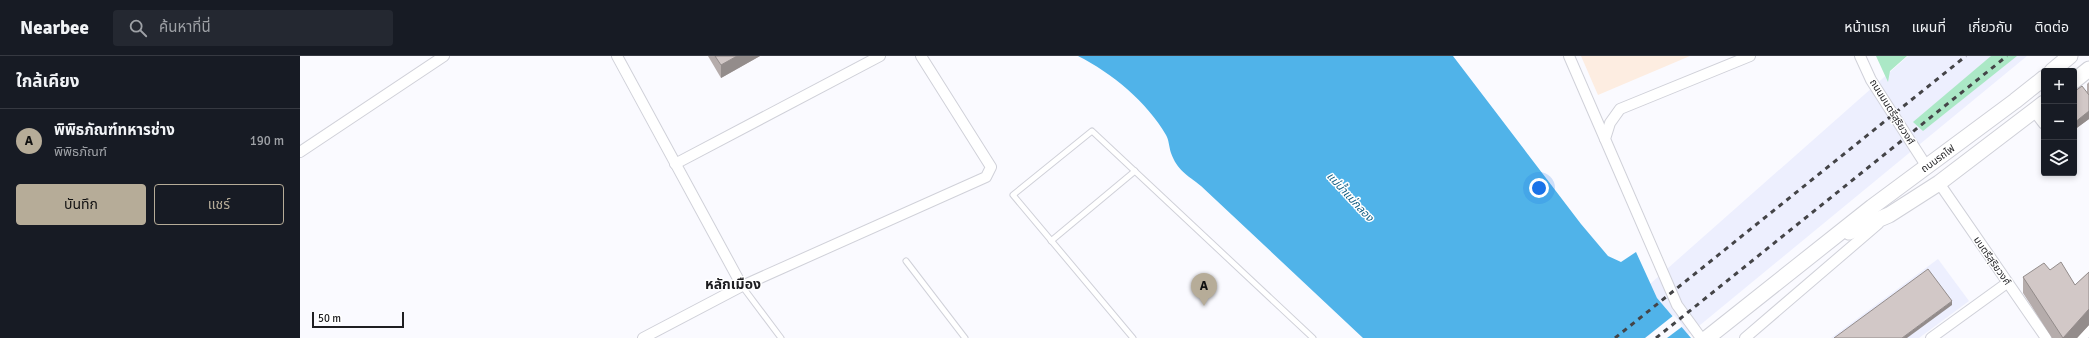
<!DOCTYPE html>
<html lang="th">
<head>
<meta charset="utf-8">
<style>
  :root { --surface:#171b24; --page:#242831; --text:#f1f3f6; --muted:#9ea1a6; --line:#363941; --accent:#b6ac98 }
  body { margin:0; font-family:Signika,"Noto Sans Thai",sans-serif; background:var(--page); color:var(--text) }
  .controls { position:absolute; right:12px; top:12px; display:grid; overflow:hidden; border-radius:4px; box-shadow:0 2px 6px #0003 }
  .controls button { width:36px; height:36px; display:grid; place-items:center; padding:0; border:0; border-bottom:1px solid var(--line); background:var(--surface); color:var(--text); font:20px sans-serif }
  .scale { position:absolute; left:12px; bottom:10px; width:92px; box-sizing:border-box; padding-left:4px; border:2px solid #1e1e21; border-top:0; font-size:11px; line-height:14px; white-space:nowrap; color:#1e1e21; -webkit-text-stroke:3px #fff; paint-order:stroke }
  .you { position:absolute; left:1239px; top:132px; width:14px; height:14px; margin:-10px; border:3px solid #fff; border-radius:50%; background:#1a73e8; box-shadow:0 0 0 6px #1a73e833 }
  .badge { display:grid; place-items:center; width:26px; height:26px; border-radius:50%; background:var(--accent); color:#111; font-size:13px; font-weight:700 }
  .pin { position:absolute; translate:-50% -33px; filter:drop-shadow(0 1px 2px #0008) }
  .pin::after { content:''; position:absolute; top:21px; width:14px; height:12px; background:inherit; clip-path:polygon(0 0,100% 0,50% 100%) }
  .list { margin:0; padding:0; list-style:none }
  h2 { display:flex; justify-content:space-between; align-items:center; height:52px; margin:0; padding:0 16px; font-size:17px }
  h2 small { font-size:13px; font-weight:400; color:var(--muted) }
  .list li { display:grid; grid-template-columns:26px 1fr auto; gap:12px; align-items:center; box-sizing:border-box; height:64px; padding:0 16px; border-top:1px solid var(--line) }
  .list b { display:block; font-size:15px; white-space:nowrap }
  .list p { margin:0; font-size:13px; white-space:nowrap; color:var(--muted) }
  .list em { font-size:13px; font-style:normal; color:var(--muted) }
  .actions { display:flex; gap:8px; padding:12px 16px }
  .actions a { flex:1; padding:9px 0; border:1px solid var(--accent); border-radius:4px; text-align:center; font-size:14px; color:var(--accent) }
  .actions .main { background:var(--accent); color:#111 }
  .icon { flex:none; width:22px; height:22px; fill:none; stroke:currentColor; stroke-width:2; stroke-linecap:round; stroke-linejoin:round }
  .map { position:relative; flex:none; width:1789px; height:282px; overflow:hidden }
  header { display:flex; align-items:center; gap:24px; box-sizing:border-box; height:56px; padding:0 20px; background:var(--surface); border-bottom:1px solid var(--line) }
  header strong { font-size:19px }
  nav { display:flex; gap:22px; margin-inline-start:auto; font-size:14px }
  .search { width:280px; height:36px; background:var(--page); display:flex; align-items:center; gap:10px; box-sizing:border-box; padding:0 14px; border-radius:4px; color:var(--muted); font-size:15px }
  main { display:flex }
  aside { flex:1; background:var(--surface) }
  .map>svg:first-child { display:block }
</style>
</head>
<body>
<header>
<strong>Nearbee</strong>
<div class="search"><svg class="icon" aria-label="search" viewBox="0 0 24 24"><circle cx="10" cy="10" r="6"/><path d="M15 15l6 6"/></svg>ค้นหาที่นี่</div>
<nav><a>หน้าแรก</a><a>แผนที่</a><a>เกี่ยวกับ</a><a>ติดต่อ</a></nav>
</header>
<main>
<aside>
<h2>ใกล้เคียง<small></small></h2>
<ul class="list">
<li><span class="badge">A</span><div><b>พิพิธภัณฑ์ทหารช่าง</b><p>พิพิธภัณฑ์</p></div><em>190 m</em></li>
</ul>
<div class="actions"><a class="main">บันทึก</a><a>แชร์</a></div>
</aside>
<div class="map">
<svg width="1789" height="282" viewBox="0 0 1789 282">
  <rect width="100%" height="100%" fill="#fafaff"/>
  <g fill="#edeffe">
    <path d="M 1608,0 L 1727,0 L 1388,279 L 1357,242 L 1350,228 Z"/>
    <path d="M 1638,203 L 1669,245 L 1619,282 L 1531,282 Z"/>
  </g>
  <path fill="#fdede1" d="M 1281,0 L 1390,0 L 1298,39 Z"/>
  <g fill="#abe8c6">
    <path d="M 1576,0 L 1607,0 L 1590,15 L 1588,26 Z"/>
    <path d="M 1691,0 L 1717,0 L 1623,75 L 1613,66 Z"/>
  </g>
  <path fill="#50b3e9" d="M 778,0 L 1153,0 L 1281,168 L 1308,200 L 1321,206 L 1336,196 L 1357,242 L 1391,282 L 1063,282 L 901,130 C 887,119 877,114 871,97 C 869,91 869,84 866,79 C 847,46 812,17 778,0 Z"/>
  <path fill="#fafaff" d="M 1374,259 L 1383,270 L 1367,282 L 1345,282 Z"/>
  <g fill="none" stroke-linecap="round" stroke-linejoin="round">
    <g stroke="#d0d1d9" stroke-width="7">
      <g id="lane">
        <path d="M 751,185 L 835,115"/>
        <path d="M 606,205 L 665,282"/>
        <path d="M 442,230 L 481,282"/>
        <path d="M 833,282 L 713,139 L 792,75 L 1013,282"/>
      </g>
    </g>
    <g stroke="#d0d1d9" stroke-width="12">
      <g id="street">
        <path d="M 317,0 L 442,230"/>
        <path d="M 1269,0 L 1305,83"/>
        <path d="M 1560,0 L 1571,24 L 1627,111"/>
        <path d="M 1734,55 L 1744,68"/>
        <path d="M 0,96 L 144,0"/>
        <path d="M 375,108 L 580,0"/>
        <path d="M 1639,127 L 1746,282"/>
        <path d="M 343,282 L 442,230 L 686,121 L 691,111 L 621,0"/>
        <path d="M 1401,282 L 1377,249 L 1305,83 L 1310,67 L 1320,53 L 1450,0"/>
        <path d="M 1445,282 L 1578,168"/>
        <path d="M 1631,282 L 1707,227"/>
        <path d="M 1781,282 L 1789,274"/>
      </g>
    </g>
    <g stroke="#d0d1d9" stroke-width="17">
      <g id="secondary">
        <path d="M 1752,15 L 1770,0"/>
        <path d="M 1774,25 L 1789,13"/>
        <path d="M 1549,176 L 1589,159 L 1639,127 L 1744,47"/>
        <path d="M 1407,282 L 1572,151 L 1715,45 L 1744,22"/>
      </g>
    </g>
    <use href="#lane" stroke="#fff" stroke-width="5"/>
    <use href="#street" stroke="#fff" stroke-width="10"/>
    <use href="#secondary" stroke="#fff" stroke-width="15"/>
    <g stroke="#444447" stroke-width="3" stroke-dasharray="5 5" stroke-linecap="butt">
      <path d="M 1315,282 L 1666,0"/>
      <path d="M 1356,282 L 1707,0"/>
    </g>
  </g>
  <g fill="#b5acab">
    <path d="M 408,0 L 460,0 L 421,22 Z"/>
    <path d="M 1789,26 L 1789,63 L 1774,74 L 1787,37 L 1787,28 Z"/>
    <path d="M 1750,214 L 1775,229 L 1789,216 L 1789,269 L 1777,282 L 1752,282 L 1723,237 L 1723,221 Z"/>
  </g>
  <g fill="#938c8b">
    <path d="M 437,0 L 460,0 L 421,22 L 421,9 Z"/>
    <path d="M 1789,55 L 1789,63 L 1774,74 L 1774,67 Z"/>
    <path d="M 1652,245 L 1652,249 L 1607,282 L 1602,282 Z"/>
    <path d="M 1789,253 L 1789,269 L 1777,282 L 1763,282 Z"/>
  </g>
  <g fill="#d2c8c7" stroke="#938c8b">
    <path d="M 415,0 L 437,0 L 421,9 Z"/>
    <path d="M 1782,30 L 1789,39 L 1789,55 L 1774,67 L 1774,36 Z"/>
    <path d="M 1761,206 L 1775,229 L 1789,216 L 1789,253 L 1763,282 L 1723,221 L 1744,207 L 1750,214 Z"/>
    <path d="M 1628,213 L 1652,245 L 1602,282 L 1534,282 Z"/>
  </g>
  <g text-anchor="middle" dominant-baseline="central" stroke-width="3" stroke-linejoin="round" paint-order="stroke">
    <g font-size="10" fill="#1e1e21" stroke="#fff">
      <text transform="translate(1592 56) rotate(58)">ถนนมนตรีสุริยวงศ์</text>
      <text transform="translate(1638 103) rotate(-36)">ถนนรถไฟ</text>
      <text transform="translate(1692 205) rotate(55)">มนตรีสุริยวงศ์</text>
    </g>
    <g font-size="11" font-style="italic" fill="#125d82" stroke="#fff">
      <text transform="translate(1050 141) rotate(47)">แม่น้ำแม่กลอง</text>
    </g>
    <g font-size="14" font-weight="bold" fill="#1e1e21" stroke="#fff">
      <text x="433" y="228">หลักเมือง</text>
    </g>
  </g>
</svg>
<div class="controls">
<button>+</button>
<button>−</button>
<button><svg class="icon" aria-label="layers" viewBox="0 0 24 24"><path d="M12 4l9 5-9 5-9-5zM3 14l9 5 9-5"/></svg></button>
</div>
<div class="scale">50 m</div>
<div class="you"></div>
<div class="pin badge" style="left:904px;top:250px">A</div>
</div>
</main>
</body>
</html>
